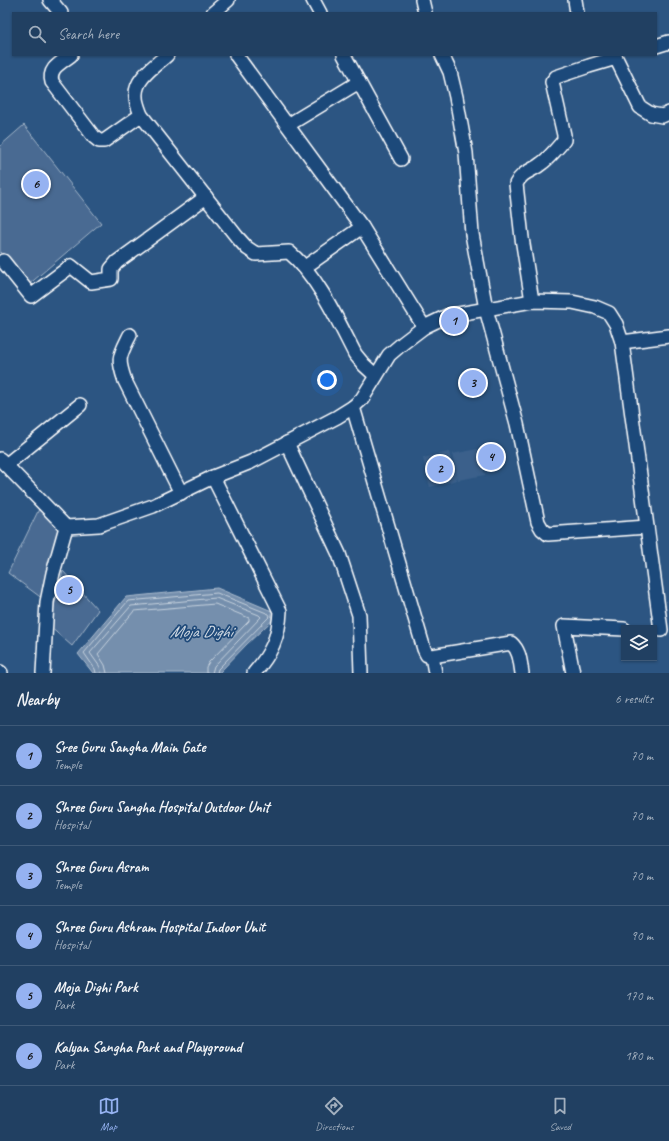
<!DOCTYPE html>
<html lang="en">
<head>
<meta charset="utf-8">
<style>
  :root { --surface:#214062; --page:#2d4b6b; --text:#f1f3f6; --muted:#a2afbe; --line:#3e5977; --accent:#95b2f1 }
  body { margin:0; font-family:Caveat,sans-serif; background:var(--page); color:var(--text) }
  .controls { position:absolute; right:12px; bottom:12px; display:grid; overflow:hidden; border-radius:0px; box-shadow:0 1px 3px #0004 }
  .controls button { width:36px; height:36px; display:grid; place-items:center; padding:0; border:0; border-bottom:1px solid var(--line); background:var(--surface); color:var(--text); font:20px sans-serif }
  .you { position:absolute; left:327px; top:380px; width:14px; height:14px; margin:-10px; border:3px solid #fff; border-radius:50%; background:#1a73e8; box-shadow:0 0 0 6px #1a73e833 }
  .badge { display:grid; place-items:center; width:26px; height:26px; border-radius:50%; background:var(--accent); color:#111; font-size:13px; font-weight:700 }
  .pin { position:absolute; translate:-50% -50%; border:2px solid #fff; box-shadow:0 1px 4px #0006 }
  .list { margin:0; padding:0; list-style:none }
  h2 { display:flex; justify-content:space-between; align-items:center; height:52px; margin:0; padding:0 16px; font-size:17px }
  h2 small { font-size:13px; font-weight:400; color:var(--muted) }
  .list li { display:grid; grid-template-columns:26px 1fr auto; gap:12px; align-items:center; box-sizing:border-box; height:60px; padding:0 16px; border-top:1px solid var(--line) }
  .list b { display:block; font-size:15px; white-space:nowrap }
  .list p { margin:0; font-size:13px; white-space:nowrap; color:var(--muted) }
  .list em { font-size:13px; font-style:normal; color:var(--muted) }
  .icon { flex:none; width:22px; height:22px; fill:none; stroke:currentColor; stroke-width:2; stroke-linecap:round; stroke-linejoin:round }
  .map { position:relative; flex:none; width:669px; height:673px; overflow:hidden }
  .search { position:absolute; background:var(--surface); box-shadow:0 1px 3px #0004; left:12px; right:12px; top:12px; height:44px; display:flex; align-items:center; gap:10px; box-sizing:border-box; padding:0 14px; border-radius:0px; color:var(--muted); font-size:15px }
  .sheet { height:412px; background:var(--surface) }
  nav { display:flex; justify-content:space-around; align-items:center; box-sizing:border-box; height:56px; border-top:1px solid var(--line); background:var(--surface); font-size:11px; color:var(--muted) }
  nav a { display:grid; justify-items:center; gap:2px }
  nav .on { color:var(--accent) }
  .map>svg:first-child { display:block }
</style>
</head>
<body>
<div class="map">
<svg width="669" height="673" viewBox="0 0 669 673">
  <rect width="100%" height="100%" fill="#2c5582"/>
  <filter id="ink" filterUnits="userSpaceOnUse"><feTurbulence type="fractalNoise" baseFrequency=".025" numOctaves="2"/><feDisplacementMap in="SourceGraphic" scale="8" xChannelSelector="R" yChannelSelector="G"/><feConvolveMatrix kernelMatrix="1 2 1 2 8 2 1 2 1" color-interpolation-filters="sRGB"/></filter>
  <g filter="url(#ink)">
    <g fill="#3b618b">
      <path d="M 496,444 L 502,466 L 486,470 L 480,448 Z"/>
      <path d="M 478,449 L 485,475 L 458,480 L 452,454 Z"/>
      <path d="M 449,452 L 457,480 L 430,487 L 423,458 Z"/>
    </g>
    <g fill="#486b92" stroke="#a4b5c8">
      <path d="M 24,125 L 101,223 L 27,286 L 0,252 L 0,146 Z"/>
      <path d="M 40,507 L 61,528 L 43,599 L 8,573 Z"/>
      <path d="M 63,571 L 98,610 L 72,646 L 49,626 Z"/>
    </g>
    <path fill="#748fad" stroke="#acbcce" d="M 217,588 L 279,614 L 247,644 L 219,673 L 93,673 L 78,654 L 126,597 Z"/>
    <g fill="none" stroke-linecap="round" stroke-linejoin="round">
      <g stroke="#c7d2de" stroke-width="1">
        <path d="M 96,673 L 95,669 L 84,653 L 128,601 L 217,593 L 269,614 L 270,616 L 218,669 L 217,673"/>
        <path d="M 101,673 L 100,667 L 90,653 L 131,606 L 216,598 L 259,615 L 261,617 L 214,666 L 212,673"/>
        <path d="M 107,673 L 105,665 L 98,654 L 134,611 L 215,604 L 249,618 L 249,621 L 209,662 L 206,667 L 206,673"/>
      </g>
      <g stroke="#fff" stroke-width="16">
        <g id="minor">
          <path d="M 50,0 L 61,13"/>
          <path d="M 313,0 L 320,13"/>
          <path d="M 422,0 L 425,13"/>
          <path d="M 575,0 L 577,13"/>
          <path d="M 213,13 L 228,0"/>
          <path d="M 656,46 L 669,42"/>
          <path d="M 71,55 C 61,63 48,68 52,82 L 94,137 L 99,141 L 104,141 L 141,115"/>
          <path d="M 167,55 C 155,66 134,79 136,97 C 136,103 139,109 141,115 L 237,237 L 247,248 L 256,254 L 289,252 C 317,275 338,321 355,354 L 364,365 L 376,376"/>
          <path d="M 236,55 L 362,227 L 424,327"/>
          <path d="M 344,55 L 401,159"/>
          <path d="M 442,55 L 450,72 L 456,97 L 466,153 L 472,234 L 486,309 L 517,424 L 538,522 L 542,529 L 548,534 L 647,527"/>
          <path d="M 288,125 L 359,82"/>
          <path d="M 3,261 L 31,296 L 71,266 L 91,282 L 111,279 L 111,269 L 117,262 L 206,197"/>
          <path d="M 305,267 L 362,227"/>
          <path d="M 532,301 L 522,238 L 516,184 C 523,170 532,172 542,163 C 547,160 561,144 564,140 L 564,135 L 552,82 L 556,77 L 589,66 L 616,58 L 640,107 L 651,114 L 662,116 L 669,113"/>
          <path d="M 130,335 C 119,357 117,358 125,381 L 181,493"/>
          <path d="M 622,342 L 661,630"/>
          <path d="M 353,407 L 424,649 L 427,655 L 432,656 L 511,643 C 520,651 520,661 522,673"/>
          <path d="M 287,443 L 339,554 L 359,615 L 361,673"/>
          <path d="M 0,459 L 66,527 L 99,525 L 153,506 L 213,477 L 251,462 L 337,417 L 353,407 L 362,399 L 389,355 L 403,343 L 424,327 L 447,316 L 532,301 L 572,302 L 595,307 L 609,313 L 616,324 L 622,342 L 669,336"/>
          <path d="M 6,465 L 80,405"/>
          <path d="M 213,477 L 280,611 C 279,637 271,654 254,673"/>
          <path d="M 432,656 L 435,673"/>
          <path d="M 0,672 L 1,673"/>
          <path d="M 43,673 L 47,602 L 53,573 L 66,527"/>
          <path d="M 573,673 L 564,626 L 624,629"/>
        </g>
      </g>
      <use href="#minor" stroke="#1f4a7a" stroke-width="13"/>
    </g>
  </g>
  <g text-anchor="middle" dominant-baseline="central" stroke-width="3.5" stroke-linejoin="round" paint-order="stroke">
    <g font-size="17" font-style="italic" fill="#d5dde6" stroke="#1f4a7a">
      <text x="201" y="631">Moja Dighi</text>
    </g>
  </g>
</svg>
<div class="controls">
<button><svg class="icon" aria-label="layers" viewBox="0 0 24 24"><path d="M12 4l9 5-9 5-9-5zM3 14l9 5 9-5"/></svg></button>
</div>
<div class="you"></div>
<div class="pin badge" style="left:454px;top:321px">1</div>
<div class="pin badge" style="left:440px;top:469px">2</div>
<div class="pin badge" style="left:473px;top:383px">3</div>
<div class="pin badge" style="left:491px;top:457px">4</div>
<div class="pin badge" style="left:69px;top:590px">5</div>
<div class="pin badge" style="left:36px;top:184px">6</div>
<div class="search"><svg class="icon" aria-label="search" viewBox="0 0 24 24"><circle cx="10" cy="10" r="6"/><path d="M15 15l6 6"/></svg>Search here</div>
</div>
<section class="sheet">
<h2>Nearby<small>6 results</small></h2>
<ul class="list">
<li><span class="badge">1</span><div><b>Sree Guru Sangha Main Gate</b><p>Temple</p></div><em>70 m</em></li>
<li><span class="badge">2</span><div><b>Shree Guru Sangha Hospital Outdoor Unit</b><p>Hospital</p></div><em>70 m</em></li>
<li><span class="badge">3</span><div><b>Shree Guru Asram</b><p>Temple</p></div><em>70 m</em></li>
<li><span class="badge">4</span><div><b>Shree Guru Ashram Hospital Indoor Unit</b><p>Hospital</p></div><em>90 m</em></li>
<li><span class="badge">5</span><div><b>Moja Dighi Park</b><p>Park</p></div><em>170 m</em></li>
<li><span class="badge">6</span><div><b>Kalyan Sangha Park and Playground</b><p>Park</p></div><em>180 m</em></li>
</ul>
</section>
<nav>
<a class="on"><svg class="icon" aria-label="map" viewBox="0 0 24 24"><path d="M3 6l6-2 6 2 6-2v14l-6 2-6-2-6 2zM9 4v14M15 6v14"/></svg>Map</a>
<a><svg class="icon" aria-label="directions" viewBox="0 0 24 24"><path d="M12 3l9 9-9 9-9-9zM9 14v-3h6M13 9l2 2-2 2"/></svg>Directions</a>
<a><svg class="icon" aria-label="saved" viewBox="0 0 24 24"><path d="M7 4h10v16l-5-4-5 4z"/></svg>Saved</a>
</nav>
</body>
</html>
